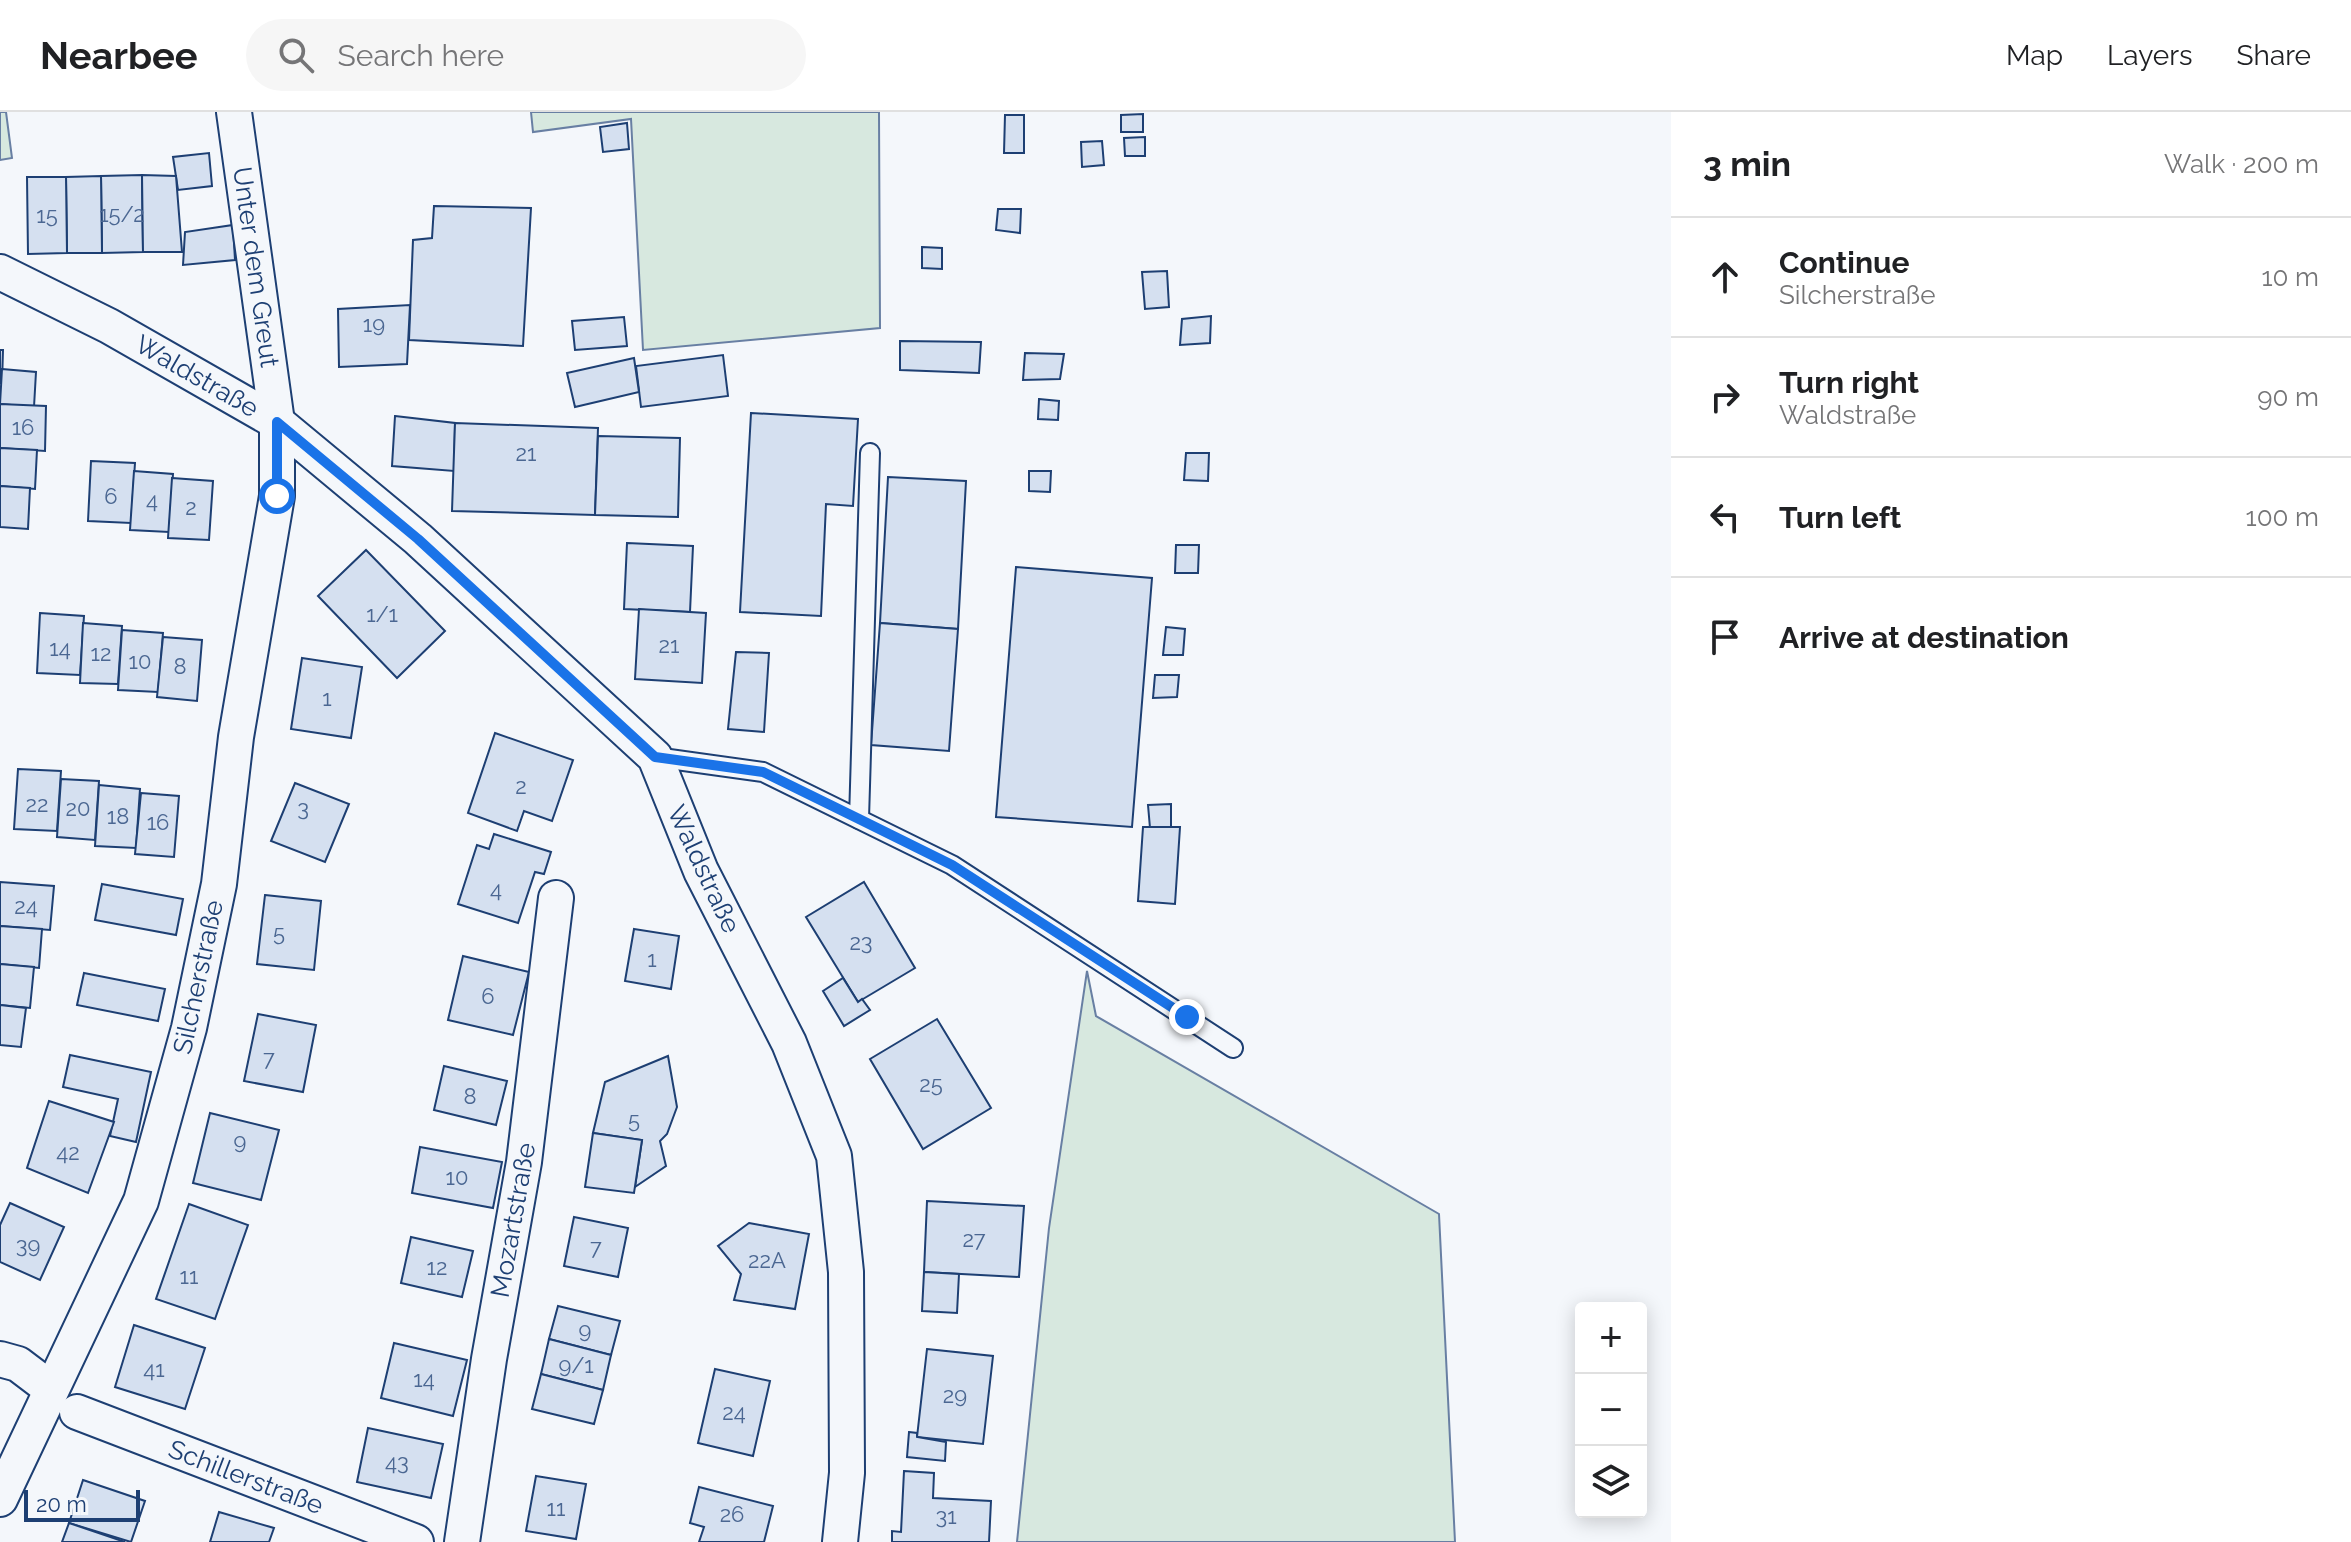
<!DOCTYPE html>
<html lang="en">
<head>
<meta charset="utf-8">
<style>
  :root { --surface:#fff; --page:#f6f6f6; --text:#202124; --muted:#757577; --line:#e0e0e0 }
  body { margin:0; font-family:Raleway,sans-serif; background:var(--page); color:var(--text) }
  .controls { position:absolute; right:24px; bottom:24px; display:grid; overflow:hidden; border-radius:8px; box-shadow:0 4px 20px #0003 }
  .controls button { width:72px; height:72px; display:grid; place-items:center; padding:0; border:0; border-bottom:2px solid var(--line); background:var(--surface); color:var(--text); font:40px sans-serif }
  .scale { position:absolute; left:24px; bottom:20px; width:116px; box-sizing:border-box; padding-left:8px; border:4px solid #1d3f73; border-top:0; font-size:22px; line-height:28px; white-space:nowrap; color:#1d3f73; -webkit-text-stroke:6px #f4f7fb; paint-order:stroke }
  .stop { position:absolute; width:24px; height:24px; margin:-18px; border:6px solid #1a73e8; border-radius:50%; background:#fff }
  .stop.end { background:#1a73e8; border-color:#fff; box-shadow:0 2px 8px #0008 }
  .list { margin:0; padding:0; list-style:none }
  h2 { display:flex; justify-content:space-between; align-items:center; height:104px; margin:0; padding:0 32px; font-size:34px }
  h2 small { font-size:26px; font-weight:400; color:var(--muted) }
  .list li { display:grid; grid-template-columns:52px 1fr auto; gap:24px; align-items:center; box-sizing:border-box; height:120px; padding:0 32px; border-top:2px solid var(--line) }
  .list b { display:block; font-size:30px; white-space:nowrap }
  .list p { margin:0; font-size:26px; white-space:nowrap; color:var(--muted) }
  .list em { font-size:26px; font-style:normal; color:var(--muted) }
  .icon { flex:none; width:44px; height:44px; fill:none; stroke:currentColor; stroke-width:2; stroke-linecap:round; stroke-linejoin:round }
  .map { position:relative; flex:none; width:1671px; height:1430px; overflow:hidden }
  header { display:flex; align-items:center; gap:48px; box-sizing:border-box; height:112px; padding:0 40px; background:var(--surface); border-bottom:2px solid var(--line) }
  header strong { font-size:38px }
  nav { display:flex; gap:44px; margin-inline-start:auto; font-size:28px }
  .search { width:560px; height:72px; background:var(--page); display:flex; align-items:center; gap:20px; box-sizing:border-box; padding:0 28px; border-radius:44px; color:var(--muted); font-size:30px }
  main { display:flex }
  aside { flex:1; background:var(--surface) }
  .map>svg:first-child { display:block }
</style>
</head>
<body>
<header>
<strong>Nearbee</strong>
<div class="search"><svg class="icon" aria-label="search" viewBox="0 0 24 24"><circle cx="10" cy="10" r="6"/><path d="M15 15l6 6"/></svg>Search here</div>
<nav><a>Map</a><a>Layers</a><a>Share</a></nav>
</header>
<main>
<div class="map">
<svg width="1671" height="1430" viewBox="0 0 1671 1430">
  <rect width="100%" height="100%" fill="#f4f7fb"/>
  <g fill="#d7e8df" stroke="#687fa3" stroke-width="2">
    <path d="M 0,0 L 6,0 L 12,46 L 0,48 Z"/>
    <path d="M 531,0 L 879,0 L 880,216 L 643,238 L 631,7 L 533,20 Z"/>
    <path d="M 1087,859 L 1096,904 L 1439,1102 L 1455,1430 L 1017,1430 L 1049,1116 Z"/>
  </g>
  <g fill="#d5e0f0" stroke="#1d3f73" stroke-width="2">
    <path d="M 1143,2 L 1143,20 L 1121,20 L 1121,3 Z"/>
    <path d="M 1005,3 L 1024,3 L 1024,41 L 1004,41 Z"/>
    <path d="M 627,11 L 629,37 L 603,40 L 600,15 Z"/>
    <path d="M 1145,25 L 1145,44 L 1125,44 L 1124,26 Z"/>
    <path d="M 1102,29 L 1104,53 L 1082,55 L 1081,30 Z"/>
    <path d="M 209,41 L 212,74 L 178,78 L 173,45 Z"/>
    <path d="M 142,63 L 143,140 L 102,141 L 101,64 Z"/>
    <path d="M 142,63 L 176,64 L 182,140 L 143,140 Z"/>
    <path d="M 101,64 L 102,141 L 67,141 L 66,65 Z"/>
    <path d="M 27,65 L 66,65 L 67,141 L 28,142 Z"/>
    <path d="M 434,94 L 531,96 L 523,234 L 409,228 L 413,128 L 432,126 Z"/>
    <path d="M 998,97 L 1021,97 L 1020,121 L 996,118 Z"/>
    <path d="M 233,113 L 235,148 L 183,153 L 185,120 Z"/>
    <path d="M 922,135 L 942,136 L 942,157 L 922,156 Z"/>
    <path d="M 1167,159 L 1169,195 L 1145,197 L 1142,160 Z"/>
    <path d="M 410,193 L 407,252 L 339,255 L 338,197 Z"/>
    <path d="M 1211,204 L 1210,231 L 1180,233 L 1182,207 Z"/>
    <path d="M 624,205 L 627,234 L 575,238 L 572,209 Z"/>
    <path d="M 900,229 L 981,230 L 979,261 L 900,258 Z"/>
    <path d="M 0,238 L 3,238 L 2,271 L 0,271 Z"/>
    <path d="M 1025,241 L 1064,242 L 1060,267 L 1023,268 Z"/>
    <path d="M 723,243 L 728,284 L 641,295 L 636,254 Z"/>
    <path d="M 634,246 L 639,280 L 575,295 L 567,261 Z"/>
    <path d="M 2,257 L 36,260 L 34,295 L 0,292 Z"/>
    <path d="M 1039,287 L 1059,289 L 1058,308 L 1038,307 Z"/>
    <path d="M 0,292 L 46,294 L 45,339 L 0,336 Z"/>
    <path d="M 751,301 L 858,307 L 853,394 L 826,392 L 821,504 L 740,500 Z"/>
    <path d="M 395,304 L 455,311 L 454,359 L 392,354 Z"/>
    <path d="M 455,311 L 598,316 L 595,403 L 452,399 Z"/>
    <path d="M 598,324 L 680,326 L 678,405 L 595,403 Z"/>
    <path d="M 0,336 L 37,338 L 35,377 L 0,374 Z"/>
    <path d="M 1186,341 L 1209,341 L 1208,369 L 1184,368 Z"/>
    <path d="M 91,349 L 135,351 L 131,411 L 88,409 Z"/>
    <path d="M 134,359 L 173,362 L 169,420 L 130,418 Z"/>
    <path d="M 1029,359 L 1051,359 L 1050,380 L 1029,379 Z"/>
    <path d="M 888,365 L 966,369 L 958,517 L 880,511 Z"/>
    <path d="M 172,366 L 213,369 L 209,428 L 168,426 Z"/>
    <path d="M 0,374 L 30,376 L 28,417 L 0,415 Z"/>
    <path d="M 627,431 L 693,434 L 690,500 L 624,497 Z"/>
    <path d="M 1176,433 L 1199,433 L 1198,461 L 1175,461 Z"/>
    <path d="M 366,438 L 445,519 L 397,566 L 318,484 Z"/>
    <path d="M 1016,455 L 1152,466 L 1132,715 L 996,705 Z"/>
    <path d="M 639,497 L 706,501 L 702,571 L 635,567 Z"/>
    <path d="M 40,501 L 84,504 L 80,563 L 37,561 Z"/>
    <path d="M 83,511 L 122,514 L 118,572 L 80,571 Z"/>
    <path d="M 880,511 L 958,517 L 949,639 L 871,633 Z"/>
    <path d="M 1166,515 L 1185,517 L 1183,543 L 1163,543 Z"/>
    <path d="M 122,518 L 163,521 L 158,580 L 118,578 Z"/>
    <path d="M 163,525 L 202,528 L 197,589 L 157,585 Z"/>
    <path d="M 736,540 L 769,541 L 764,620 L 728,617 Z"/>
    <path d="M 302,546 L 362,555 L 351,626 L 291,617 Z"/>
    <path d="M 1155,563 L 1179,563 L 1177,585 L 1153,586 Z"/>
    <path d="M 495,621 L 573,648 L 552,709 L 524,699 L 517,719 L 468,701 Z"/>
    <path d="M 18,657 L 61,659 L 57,719 L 14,717 Z"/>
    <path d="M 61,667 L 99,669 L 95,728 L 57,725 Z"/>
    <path d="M 295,671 L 349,692 L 325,750 L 271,729 Z"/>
    <path d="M 99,673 L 140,677 L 136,736 L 95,734 Z"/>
    <path d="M 141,681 L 179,684 L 174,745 L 135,742 Z"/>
    <path d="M 1171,692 L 1171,715 L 1150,716 L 1148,693 Z"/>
    <path d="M 1143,715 L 1180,715 L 1175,792 L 1138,789 Z"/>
    <path d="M 494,722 L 551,740 L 544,762 L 535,760 L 518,811 L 458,792 L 477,733 L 489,737 Z"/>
    <path d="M 0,770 L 54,774 L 50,818 L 0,814 Z"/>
    <path d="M 864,770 L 915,856 L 858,890 L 806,805 Z"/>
    <path d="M 102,772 L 183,787 L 176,823 L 95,808 Z"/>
    <path d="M 265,783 L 321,789 L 314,858 L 257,852 Z"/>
    <path d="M 0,814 L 42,817 L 39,856 L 0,852 Z"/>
    <path d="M 634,817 L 679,824 L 671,877 L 625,869 Z"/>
    <path d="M 463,844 L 529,860 L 513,923 L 448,908 Z"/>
    <path d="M 0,852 L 34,855 L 30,896 L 0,893 Z"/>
    <path d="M 84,861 L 165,877 L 158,909 L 77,893 Z"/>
    <path d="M 843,866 L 858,890 L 862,887 L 870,898 L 844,914 L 823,879 Z"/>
    <path d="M 0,893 L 26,896 L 21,935 L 0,933 Z"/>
    <path d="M 258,902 L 316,913 L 303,980 L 244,969 Z"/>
    <path d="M 937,907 L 991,996 L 923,1037 L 870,947 Z"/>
    <path d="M 70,943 L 151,960 L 136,1030 L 110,1024 L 118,987 L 63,975 Z"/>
    <path d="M 668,944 L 677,995 L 667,1022 L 660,1029 L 666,1054 L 635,1075 L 642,1028 L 593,1021 L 605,970 Z"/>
    <path d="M 444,954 L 507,969 L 496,1013 L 434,998 Z"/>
    <path d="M 49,989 L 114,1010 L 88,1081 L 27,1056 Z"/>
    <path d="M 210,1001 L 279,1018 L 261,1088 L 193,1071 Z"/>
    <path d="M 593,1021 L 642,1028 L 634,1081 L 585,1075 Z"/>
    <path d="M 420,1035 L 502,1050 L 493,1096 L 412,1081 Z"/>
    <path d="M 927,1089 L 1024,1094 L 1019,1165 L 924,1160 Z"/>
    <path d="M 10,1091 L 64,1115 L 40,1168 L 0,1150 L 0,1113 Z"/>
    <path d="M 189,1092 L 248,1113 L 215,1207 L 156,1187 Z"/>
    <path d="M 574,1105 L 628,1116 L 618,1165 L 564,1154 Z"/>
    <path d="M 749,1111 L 809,1122 L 795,1197 L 734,1188 L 741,1162 L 718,1134 Z"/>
    <path d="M 411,1125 L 473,1139 L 462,1185 L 401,1171 Z"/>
    <path d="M 924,1160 L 959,1162 L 957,1201 L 922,1199 Z"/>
    <path d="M 558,1194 L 620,1209 L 611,1243 L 549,1227 Z"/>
    <path d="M 134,1213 L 205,1236 L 185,1297 L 115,1275 Z"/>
    <path d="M 549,1227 L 611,1243 L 603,1278 L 541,1262 Z"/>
    <path d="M 394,1231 L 467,1248 L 453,1304 L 381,1286 Z"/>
    <path d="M 927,1237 L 993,1244 L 983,1332 L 917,1325 Z"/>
    <path d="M 715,1257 L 770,1269 L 753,1344 L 698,1331 Z"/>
    <path d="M 541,1262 L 603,1278 L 594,1312 L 532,1297 Z"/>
    <path d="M 368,1316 L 443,1332 L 431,1386 L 357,1370 Z"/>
    <path d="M 909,1320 L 917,1321 L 917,1325 L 946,1330 L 945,1349 L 907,1345 Z"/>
    <path d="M 904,1359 L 934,1361 L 933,1386 L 991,1389 L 989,1430 L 892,1430 L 892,1419 L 901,1420 Z"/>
    <path d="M 536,1364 L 586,1372 L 576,1427 L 526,1419 Z"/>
    <path d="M 83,1368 L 145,1389 L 131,1430 L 69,1411 Z"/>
    <path d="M 699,1375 L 773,1394 L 764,1430 L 699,1430 L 704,1415 L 690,1411 Z"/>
    <path d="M 219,1400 L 274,1416 L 269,1430 L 210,1430 Z"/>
    <path d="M 69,1411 L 125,1430 L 62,1430 Z"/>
  </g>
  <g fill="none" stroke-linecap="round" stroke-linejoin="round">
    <g stroke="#1d3f73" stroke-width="22">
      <g id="lane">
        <path d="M 655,645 L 763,660 L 952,753 L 1233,936"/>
        <path d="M 859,707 L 870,341"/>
      </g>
    </g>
    <g stroke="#1d3f73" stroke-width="38">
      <g id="street">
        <path d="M 0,160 L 109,214 L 277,310 L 418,427 L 655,645 L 701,759 L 789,931 L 834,1044 L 846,1160 L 847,1361 L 840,1430"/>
        <path d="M 0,1247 L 18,1252 L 51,1277"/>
        <path d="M 77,1300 L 416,1430"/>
        <path d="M 0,1387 L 141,1089 L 189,916 L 219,772 L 236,625 L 277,384 L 277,310 L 234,0"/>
        <path d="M 462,1430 L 489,1247 L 524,1050 L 556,786"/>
      </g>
    </g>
    <use href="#lane" stroke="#f4f7fb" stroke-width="18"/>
    <use href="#street" stroke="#f4f7fb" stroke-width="34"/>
  </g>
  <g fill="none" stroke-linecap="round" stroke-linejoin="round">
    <path stroke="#1a73e8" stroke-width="10" d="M 277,384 L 277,310 L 418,427 L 655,645 L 763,660 L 859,707 L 952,753 L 1187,905"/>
  </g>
  <g text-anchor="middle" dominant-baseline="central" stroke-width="6" stroke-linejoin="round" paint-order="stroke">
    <g font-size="22" fill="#4b6792">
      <text x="122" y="102">15/2</text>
      <text x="47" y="103">15</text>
      <text x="374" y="212">19</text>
      <text x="23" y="315">16</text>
      <text x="526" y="341">21</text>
      <text x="111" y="384">6</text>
      <text x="152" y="388">4</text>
      <text x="191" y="395">2</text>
      <text x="382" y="502">1/1</text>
      <text x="669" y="533">21</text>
      <text x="60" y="536">14</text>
      <text x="101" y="541">12</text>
      <text x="140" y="549">10</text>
      <text x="180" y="554">8</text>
      <text x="327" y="586">1</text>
      <text x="521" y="674">2</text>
      <text x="37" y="692">22</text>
      <text x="78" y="696">20</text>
      <text x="303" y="696">3</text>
      <text x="118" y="704">18</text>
      <text x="158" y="710">16</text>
      <text x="496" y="777">4</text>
      <text x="26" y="794">24</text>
      <text x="279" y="821">5</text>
      <text x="861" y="830">23</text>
      <text x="652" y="847">1</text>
      <text x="488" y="884">6</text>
      <text x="269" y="946">7</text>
      <text x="931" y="972">25</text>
      <text x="470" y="984">8</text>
      <text x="634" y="1008">5</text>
      <text x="240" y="1029">9</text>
      <text x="68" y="1040">42</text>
      <text x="457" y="1065">10</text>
      <text x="974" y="1127">27</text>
      <text x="28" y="1133">39</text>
      <text x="596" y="1135">7</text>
      <text x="767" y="1148">22A</text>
      <text x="437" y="1155">12</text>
      <text x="189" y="1164">11</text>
      <text x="585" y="1218">9</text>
      <text x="576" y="1253">9/1</text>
      <text x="154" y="1257">41</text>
      <text x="424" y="1267">14</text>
      <text x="955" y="1283">29</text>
      <text x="734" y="1300">24</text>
      <text x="397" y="1350">43</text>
      <text x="556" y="1396">11</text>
      <text x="732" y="1402">26</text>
      <text x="946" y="1404">31</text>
    </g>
    <g font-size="26" fill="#1d3f73" stroke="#f4f7fb">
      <text transform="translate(256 155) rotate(82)">Unter dem Greut</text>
      <text transform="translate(197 264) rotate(30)">Waldstraße</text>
      <text transform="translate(704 757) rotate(65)">Waldstraße</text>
      <text transform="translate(198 865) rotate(-78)">Silcherstraße</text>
      <text transform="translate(513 1108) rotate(-80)">Mozartstraße</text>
      <text transform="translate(246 1365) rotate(21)">Schillerstraße</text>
    </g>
  </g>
</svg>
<div class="controls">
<button>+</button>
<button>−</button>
<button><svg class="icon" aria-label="layers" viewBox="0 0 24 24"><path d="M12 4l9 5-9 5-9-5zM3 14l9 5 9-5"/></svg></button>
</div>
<div class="scale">20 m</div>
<div class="stop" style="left:277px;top:384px"></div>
<div class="stop end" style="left:1187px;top:905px"></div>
</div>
<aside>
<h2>3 min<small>Walk · 200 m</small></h2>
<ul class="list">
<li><svg class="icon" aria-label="ahead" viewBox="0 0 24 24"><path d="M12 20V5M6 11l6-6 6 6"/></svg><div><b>Continue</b><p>Silcherstraße</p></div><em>10 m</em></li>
<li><svg class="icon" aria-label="right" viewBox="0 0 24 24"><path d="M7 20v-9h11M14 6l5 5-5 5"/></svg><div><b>Turn right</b><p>Waldstraße</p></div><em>90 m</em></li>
<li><svg class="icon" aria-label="left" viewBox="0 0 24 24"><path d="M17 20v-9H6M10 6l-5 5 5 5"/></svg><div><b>Turn left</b></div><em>100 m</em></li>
<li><svg class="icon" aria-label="arrive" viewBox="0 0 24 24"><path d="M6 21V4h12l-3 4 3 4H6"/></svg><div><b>Arrive at destination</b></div></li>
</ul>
</aside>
</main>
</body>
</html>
